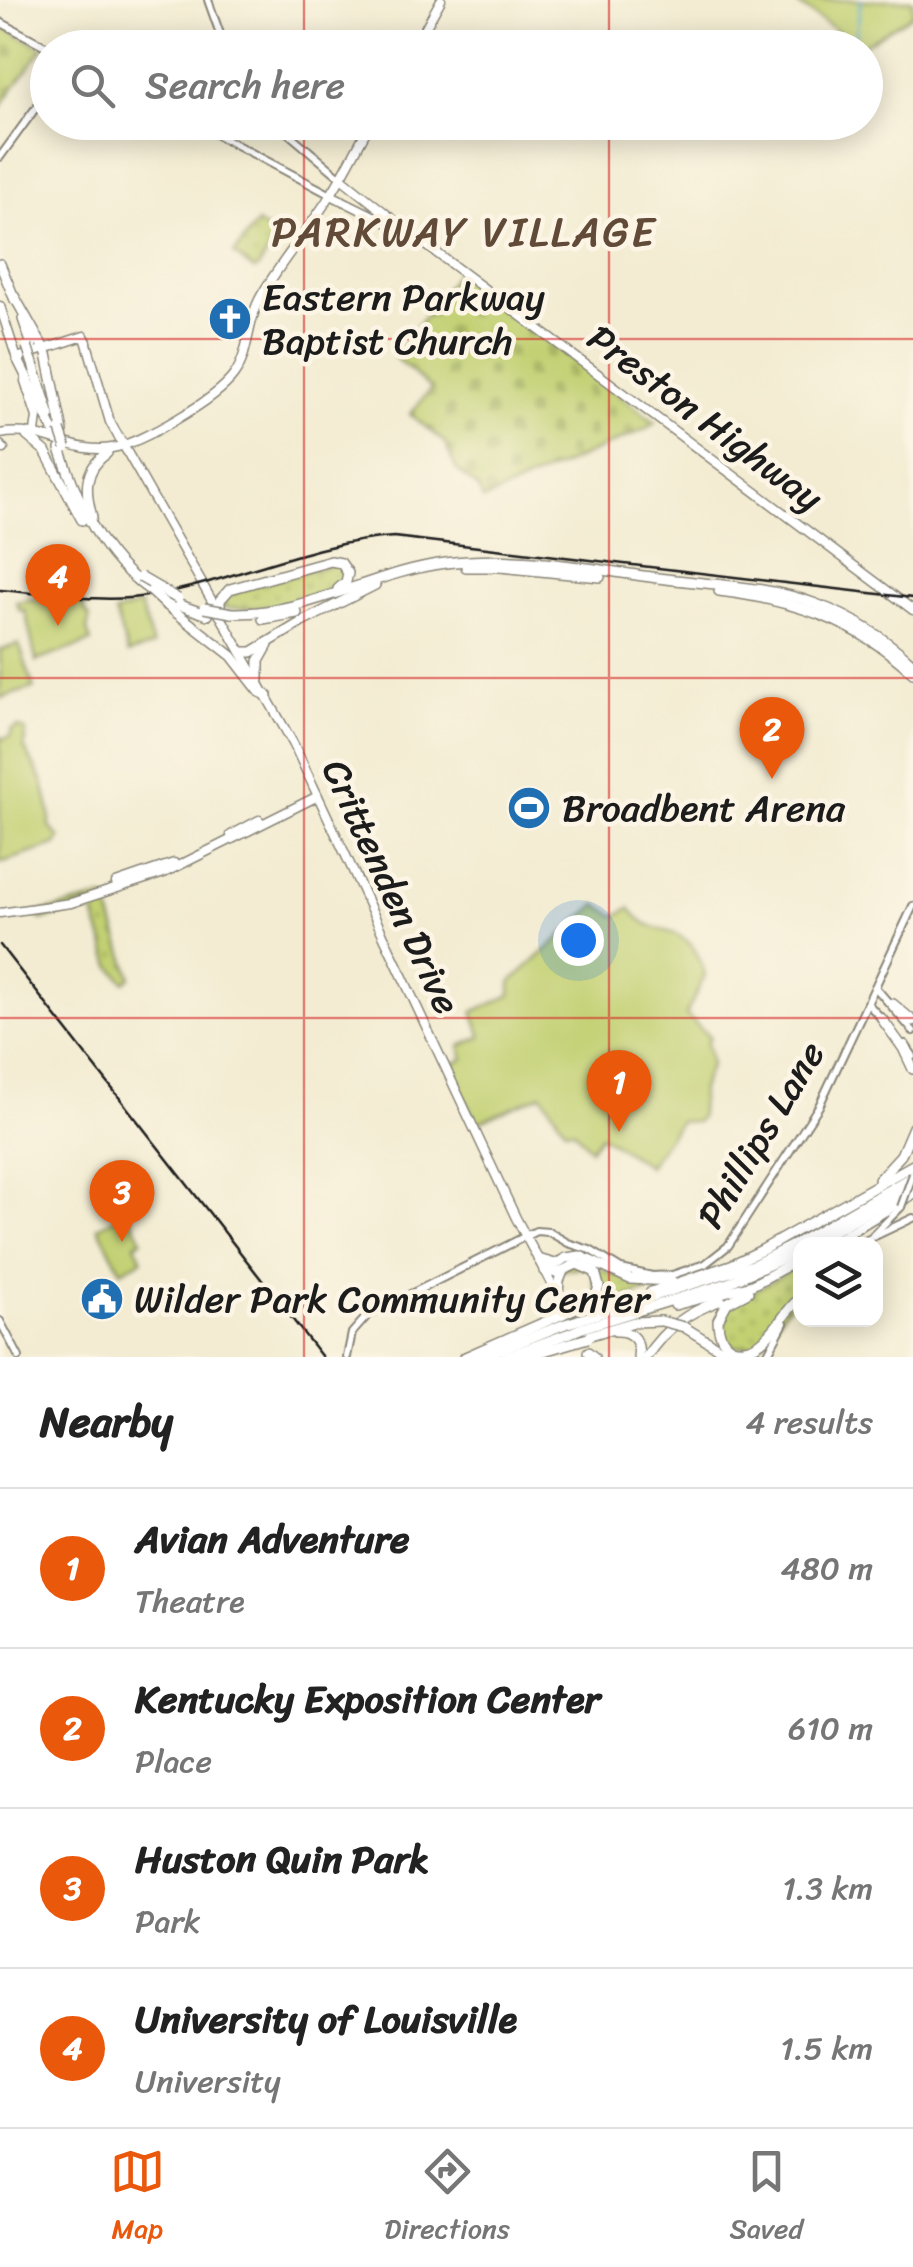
<!DOCTYPE html>
<html lang="en">
<head>
<meta charset="utf-8">
<style>
  :root { --surface:#fff; --page:#f6f6f6; --text:#222; --muted:#767676; --line:#e0e0e0; --accent:#ea580c }
  body { margin:0; font-family:Sriracha,sans-serif; background:var(--page); color:var(--text) }
  .controls { position:absolute; right:30px; bottom:30px; display:grid; overflow:hidden; border-radius:20px; box-shadow:0 5px 25px #0003 }
  .controls button { width:90px; height:90px; display:grid; place-items:center; padding:0; border:0; border-bottom:2px solid var(--line); background:var(--surface); color:var(--text); font:50px sans-serif }
  .you { position:absolute; left:578px; top:940px; width:35px; height:35px; margin:-25px; border:8px solid #fff; border-radius:50%; background:#1a73e8; box-shadow:0 0 0 15px #1a73e833 }
  .badge { display:grid; place-items:center; width:65px; height:65px; border-radius:50%; background:var(--accent); color:#fff; font-size:32px; font-weight:700 }
  .pin { position:absolute; translate:-50% -82px; filter:drop-shadow(0 2px 5px #0008) }
  .pin::after { content:''; position:absolute; top:52px; width:35px; height:30px; background:inherit; clip-path:polygon(0 0,100% 0,50% 100%) }
  .list { margin:0; padding:0; list-style:none }
  h2 { display:flex; justify-content:space-between; align-items:center; height:130px; margin:0; padding:0 40px; font-size:42px }
  h2 small { font-size:32px; font-weight:400; color:var(--muted) }
  .list li { display:grid; grid-template-columns:65px 1fr auto; gap:30px; align-items:center; box-sizing:border-box; height:160px; padding:0 40px; border-top:2px solid var(--line) }
  .list b { display:block; font-size:38px; white-space:nowrap }
  .list p { margin:0; font-size:32px; white-space:nowrap; color:var(--muted) }
  .list em { font-size:32px; font-style:normal; color:var(--muted) }
  .icon { flex:none; width:55px; height:55px; fill:none; stroke:currentColor; stroke-width:2; stroke-linecap:round; stroke-linejoin:round }
  .map { position:relative; flex:none; width:913px; height:1357px; overflow:hidden }
  .search { position:absolute; background:var(--surface); box-shadow:0 5px 25px #0003; left:30px; right:30px; top:30px; height:110px; display:flex; align-items:center; gap:25px; box-sizing:border-box; padding:0 35px; border-radius:55px; color:var(--muted); font-size:38px }
  .sheet { height:770px; background:var(--surface) }
  nav { display:flex; justify-content:space-around; align-items:center; box-sizing:border-box; height:140px; border-top:2px solid var(--line); background:var(--surface); font-size:28px; color:var(--muted) }
  nav a { display:grid; justify-items:center; gap:5px }
  nav .on { color:var(--accent) }
  .map>svg:first-child { display:block }
</style>
</head>
<body>
<div class="map">
<svg width="913" height="1357" viewBox="0 0 913 1357">
  <defs>
    <pattern id="grass-dots" width="8" height="8" patternUnits="userSpaceOnUse" patternTransform="scale(2.5)"><rect width="8" height="8" fill="#c2d072"/><path d="M2 2h.1M6 6h.1" fill="none" stroke="#a6b262" stroke-width="1.8" stroke-linecap="round"/></pattern>
    <pattern id="cemetery-stones" width="16" height="16" patternUnits="userSpaceOnUse" patternTransform="scale(2.5)"><rect width="16" height="16" fill="#c2d072"/><path d="M2 7V4a2 2 0 0 1 4 0v3zM10 15v-3a2 2 0 0 1 4 0v3z" fill="#a6b262"/></pattern>
  </defs>
  <rect width="100%" height="100%" fill="#fcf5e5"/>
  <filter id="ink" filterUnits="userSpaceOnUse"><feTurbulence type="fractalNoise" baseFrequency=".01" numOctaves="2"/><feDisplacementMap in="SourceGraphic" scale="20" xChannelSelector="R" yChannelSelector="G"/><feConvolveMatrix kernelMatrix="1 2 1 2 8 2 1 2 1" color-interpolation-filters="sRGB"/></filter>
  <filter id="wash" filterUnits="userSpaceOnUse"><feTurbulence type="fractalNoise" baseFrequency=".0048" numOctaves="4" result="noise"/><feDisplacementMap in="SourceGraphic" scale="40" xChannelSelector="R" yChannelSelector="G"/><feGaussianBlur stdDeviation="2.25" result="paint"/><feColorMatrix in="noise" values="0 0 0 0 0 0 0 0 0 0 0 0 0 0 0 0 0 1.4 0 .05"/><feComposite in="paint" operator="in"/></filter>
  <g filter="url(#wash)">
    <rect width="100%" height="100%" fill="#f3ecd2"/>
    <g fill="url(#grass-dots)" stroke="#6f7647" stroke-width="2.5">
      <path d="M 257,223 L 278,238 L 258,268 L 254,270 L 234,254 Z"/>
      <path d="M 336,563 L 346,573 L 342,585 C 302,602 265,611 221,608 L 227,593 Z"/>
      <path d="M 101,898 L 106,900 L 131,977 L 125,982 L 111,966 L 92,907 L 88,905 L 42,920 L 35,914 Z"/>
      <path d="M 575,1259 L 610,1273 L 666,1284 L 574,1315 L 573,1312 L 597,1298 L 592,1267 L 551,1270 Z"/>
      <path d="M 800,1265 L 800,1289 L 764,1340 L 758,1346 L 734,1347 L 722,1333 L 722,1314 L 737,1300 Z"/>
    </g>
    <g fill="url(#cemetery-stones)" stroke="#6f7647" stroke-width="2.5">
      <path d="M 0,26 L 43,48 L 0,107 Z"/>
      <path d="M 457,272 L 655,422 L 646,429 L 483,500 L 478,488 L 456,469 L 445,443 L 410,414 L 431,389 L 395,357 Z"/>
    </g>
    <g fill="#c2d072" stroke="#6f7647" stroke-width="2.5">
      <path d="M 803,0 L 913,0 L 913,14 L 861,47 L 799,5 Z"/>
      <path d="M 33,599 L 81,600 L 85,612 L 90,617 L 87,630 L 91,642 L 36,661 L 25,610 L 20,611 L 16,602 Z"/>
      <path d="M 140,605 L 153,646 L 128,654 L 115,613 Z"/>
      <path d="M 19,644 L 34,688 L 0,698 L 0,650 Z"/>
      <path d="M 19,727 L 26,731 L 24,747 L 43,782 L 50,813 L 50,827 L 60,838 L 56,845 L 0,863 L 0,736 L 3,739 L 11,736 L 11,730 Z"/>
      <path d="M 597,904 L 615,916 L 630,908 C 657,946 688,913 705,975 L 686,1015 L 710,1037 L 707,1042 L 711,1064 L 701,1089 L 700,1118 L 696,1122 L 680,1121 L 648,1166 L 601,1135 L 590,1149 L 574,1130 L 565,1129 L 542,1094 L 476,1123 L 450,1065 L 464,1059 L 460,1046 L 482,1037 L 473,1012 L 511,995 L 511,982 Z"/>
      <path d="M 128,1212 L 142,1240 L 135,1244 L 142,1260 L 121,1271 L 98,1227 Z"/>
    </g>
    <g fill="none" stroke-linecap="round" stroke-linejoin="round">
      <path stroke="#4da9cc" stroke-width="2.5" d="M 855,41 L 861,0"/>
    </g>
  </g>
  <g filter="url(#ink)">
    <g fill="none" stroke-linecap="round" stroke-linejoin="round">
      <g stroke="#888477" stroke-width="10">
        <g id="secondary">
          <path d="M 208,0 L 225,48"/>
          <path d="M 0,22 L 49,48"/>
          <path d="M 193,122 L 331,195"/>
          <path d="M 275,122 L 340,177"/>
          <path d="M 0,157 L 48,91"/>
          <path d="M 875,987 L 913,1031"/>
          <path d="M 867,1003 L 883,1020"/>
          <path d="M 905,1044 L 913,1056"/>
          <path d="M 873,1235 L 901,1207"/>
          <path d="M 858,1244 L 913,1218"/>
          <path d="M 0,1321 L 19,1357"/>
          <path d="M 347,1357 L 352,1333 L 367,1316 L 536,1231 L 549,1232 L 568,1243 L 590,1250 L 621,1269 L 652,1276 L 672,1275 L 705,1264 L 728,1246 L 819,1106 L 913,906"/>
          <path d="M 766,1357 L 784,1323"/>
        </g>
      </g>
      <g stroke="#888477" stroke-width="11">
        <g id="primary">
          <path d="M 414,48 L 441,0"/>
          <path d="M 340,177 L 414,236 L 913,610"/>
          <path d="M 331,195 L 414,236"/>
          <path d="M 0,306 L 17,359"/>
          <path d="M 86,340 L 110,422 L 294,745 L 516,1218 L 568,1315"/>
          <path d="M 17,358 L 84,336 L 87,342"/>
          <path d="M 25,381 L 37,417 L 35,432"/>
          <path d="M 0,434 C 44,426 72,455 112,448 C 140,444 217,399 234,375 C 250,353 247,320 261,296 C 280,263 305,234 326,202 C 343,177 356,149 371,122"/>
          <path d="M 0,445 L 4,449"/>
          <path d="M 231,835 L 259,820"/>
          <path d="M 116,883 L 174,863"/>
          <path d="M 0,913 L 71,903 L 164,873 L 318,796"/>
        </g>
      </g>
      <g stroke="#888477" stroke-width="12">
        <g id="highway">
          <path d="M 0,264 L 15,300"/>
          <path d="M 14,296 L 47,354 L 63,432"/>
          <path d="M 23,319 L 32,345"/>
          <path d="M 17,358 L 56,436"/>
          <path d="M 32,361 L 50,416"/>
          <path d="M 27,436 L 45,451 L 82,520"/>
          <path d="M 60,449 C 80,506 100,556 151,591"/>
          <path d="M 92,517 C 85,492 83,470 107,453"/>
          <path d="M 466,567 L 500,567 L 600,577"/>
          <path d="M 719,591 C 793,600 858,621 913,673"/>
          <path d="M 171,602 L 208,615"/>
          <path d="M 165,604 L 232,656 L 260,692 L 267,695"/>
          <path d="M 232,613 C 308,615 372,572 446,563 C 519,554 594,570 666,579 C 716,585 768,586 816,604 C 852,617 885,638 913,664"/>
          <path d="M 220,615 L 220,600 L 230,589 L 331,561 L 341,563 L 348,573 L 346,582 L 338,589"/>
          <path d="M 263,619 L 297,613"/>
          <path d="M 242,652 L 252,652 L 302,622 L 375,585"/>
          <path d="M 259,680 L 259,661 L 268,645"/>
          <path d="M 893,1004 L 913,1021"/>
          <path d="M 882,1019 L 903,1048 L 913,1069"/>
          <path d="M 879,1179 L 901,1155 L 913,1127"/>
          <path d="M 811,1244 L 913,1185"/>
          <path d="M 830,1244 L 913,1194"/>
          <path d="M 538,1259 L 555,1264"/>
          <path d="M 544,1271 L 566,1258 L 580,1256 L 630,1279 L 672,1281"/>
          <path d="M 547,1271 L 557,1273 L 577,1264 L 595,1272 L 599,1286 L 596,1296 L 573,1309"/>
          <path d="M 651,1292 L 731,1265 L 762,1250 L 913,1165"/>
          <path d="M 748,1292 L 727,1303 L 718,1320 C 718,1331 721,1342 732,1348 C 765,1357 779,1316 798,1300"/>
          <path d="M 558,1295 L 559,1281 L 563,1271"/>
          <path d="M 675,1305 L 752,1285 L 800,1259"/>
          <path d="M 578,1320 L 753,1265 L 797,1243 L 913,1176"/>
          <path d="M 684,1327 L 733,1357"/>
          <path d="M 582,1328 L 728,1283 L 800,1251"/>
          <path d="M 615,1331 C 631,1330 641,1341 638,1357"/>
          <path d="M 587,1336 L 634,1322 L 661,1321"/>
          <path d="M 588,1352 L 594,1357"/>
          <path d="M 465,1357 L 561,1315"/>
          <path d="M 482,1357 L 565,1324"/>
          <path d="M 505,1357 L 570,1333"/>
          <path d="M 524,1357 L 574,1342"/>
          <path d="M 646,1357 C 667,1326 687,1313 721,1300"/>
        </g>
      </g>
      <use href="#secondary" stroke="#fff" stroke-width="6"/>
      <use href="#primary" stroke="#fff" stroke-width="8"/>
      <use href="#highway" stroke="#fff" stroke-width="9"/>
      <g stroke="#1c1c1c" stroke-width="2.5">
        <path d="M 0,590 C 50,594 105,604 154,595 C 233,581 314,541 394,537 L 913,598"/>
        <path d="M 0,945 L 322,1357"/>
      </g>
      <g stroke="#888477" stroke-width="10" stroke-linecap="butt">
        <path id="secondary-bridge" d="M 901,1207 L 913,1174"/>
      </g>
      <g stroke="#888477" stroke-width="12" stroke-linecap="butt">
        <g id="highway-bridge">
          <path d="M 27,346 L 32,361"/>
          <path d="M 60,430 L 66,448"/>
          <path d="M 140,577 L 178,599"/>
          <path d="M 151,591 L 165,604"/>
          <path d="M 204,608 L 232,613"/>
          <path d="M 561,1315 L 573,1309"/>
          <path d="M 661,1321 L 684,1327"/>
          <path d="M 565,1324 L 578,1320"/>
          <path d="M 570,1333 L 582,1328"/>
          <path d="M 574,1342 L 588,1338"/>
        </g>
      </g>
      <use href="#secondary-bridge" stroke="#fff" stroke-width="6"/>
      <use href="#highway-bridge" stroke="#fff" stroke-width="9"/>
    </g>
  </g>
  <path fill="none" stroke="#d62828" stroke-width="2.5" stroke-opacity="0.55" d="M 304,0 L 304,48M 609,0 L 609,48M 304,122 L 304,1357M 609,122 L 609,1357M 0,339 L 913,339M 0,678 L 913,678M 0,1018 L 913,1018"/>
  <defs>
    <g id="church-disc" transform="scale(2.25)"><circle r="9.5" fill="#1f6fb2" stroke="#fcf5e5"/><path d="M-1.2-6h2.4v3.5h3.3v2.4h-3.3V6h-2.4V-.1h-3.3v-2.4h3.3Z" fill="#fff"/></g>
    <g id="stadium-disc" transform="scale(2.25)"><circle r="9.5" fill="#1f6fb2" stroke="#fcf5e5"/><path d="M0-5a6.5 5 0 1 0 0 10a6.5 5 0 1 0 0-10ZM-3.5-1.8h7v3.6h-7Z" fill="#fff"/></g>
    <g id="civic-disc" transform="scale(2.25)"><circle r="9.5" fill="#1f6fb2" stroke="#fcf5e5"/><path d="M-.6-6.5H3V-4.5H.6V-3L4-1V1h2V6H-6V1h2V-1L-.6-3ZM-1.2 2.5V6h2.4V2.5Z" fill="#fff"/></g>
  </defs>
  <g fill-rule="evenodd">
    <use href="#church-disc" x="230" y="319"/>
    <use href="#stadium-disc" x="529" y="808"/>
    <use href="#civic-disc" x="102" y="1299"/>
  </g>
  <g text-anchor="middle" dominant-baseline="central" stroke-width="9" stroke-linejoin="round" paint-order="stroke">
    <g font-size="38" fill="#1c1c1c" stroke="#fcf5e5" text-anchor="start">
      <text x="262" y="297">Eastern Parkway<tspan x="262" dy="44">Baptist Church</tspan></text>
      <text x="562" y="808">Broadbent Arena</text>
      <text x="134" y="1299">Wilder Park Community Center</text>
    </g>
    <g font-size="38" fill="#1c1c1c" stroke="#fcf5e5">
      <text transform="translate(705 418) rotate(37)">Preston Highway</text>
      <text transform="translate(391 887) rotate(65)">Crittenden Drive</text>
      <text transform="translate(761 1135) rotate(-59)">Phillips Lane</text>
    </g>
    <g font-size="42" letter-spacing="2.5" fill="#614b38" stroke="#fcf5e5">
      <text x="464" y="232">PARKWAY VILLAGE</text>
    </g>
  </g>
</svg>
<div class="controls">
<button><svg class="icon" aria-label="layers" viewBox="0 0 24 24"><path d="M12 4l9 5-9 5-9-5zM3 14l9 5 9-5"/></svg></button>
</div>
<div class="you"></div>
<div class="pin badge" style="left:619px;top:1132px">1</div>
<div class="pin badge" style="left:772px;top:779px">2</div>
<div class="pin badge" style="left:122px;top:1242px">3</div>
<div class="pin badge" style="left:58px;top:626px">4</div>
<div class="search"><svg class="icon" aria-label="search" viewBox="0 0 24 24"><circle cx="10" cy="10" r="6"/><path d="M15 15l6 6"/></svg>Search here</div>
</div>
<section class="sheet">
<h2>Nearby<small>4 results</small></h2>
<ul class="list">
<li><span class="badge">1</span><div><b>Avian Adventure</b><p>Theatre</p></div><em>480 m</em></li>
<li><span class="badge">2</span><div><b>Kentucky Exposition Center</b><p>Place</p></div><em>610 m</em></li>
<li><span class="badge">3</span><div><b>Huston Quin Park</b><p>Park</p></div><em>1.3 km</em></li>
<li><span class="badge">4</span><div><b>University of Louisville</b><p>University</p></div><em>1.5 km</em></li>
</ul>
</section>
<nav>
<a class="on"><svg class="icon" aria-label="map" viewBox="0 0 24 24"><path d="M3 6l6-2 6 2 6-2v14l-6 2-6-2-6 2zM9 4v14M15 6v14"/></svg>Map</a>
<a><svg class="icon" aria-label="directions" viewBox="0 0 24 24"><path d="M12 3l9 9-9 9-9-9zM9 14v-3h6M13 9l2 2-2 2"/></svg>Directions</a>
<a><svg class="icon" aria-label="saved" viewBox="0 0 24 24"><path d="M7 4h10v16l-5-4-5 4z"/></svg>Saved</a>
</nav>
</body>
</html>
